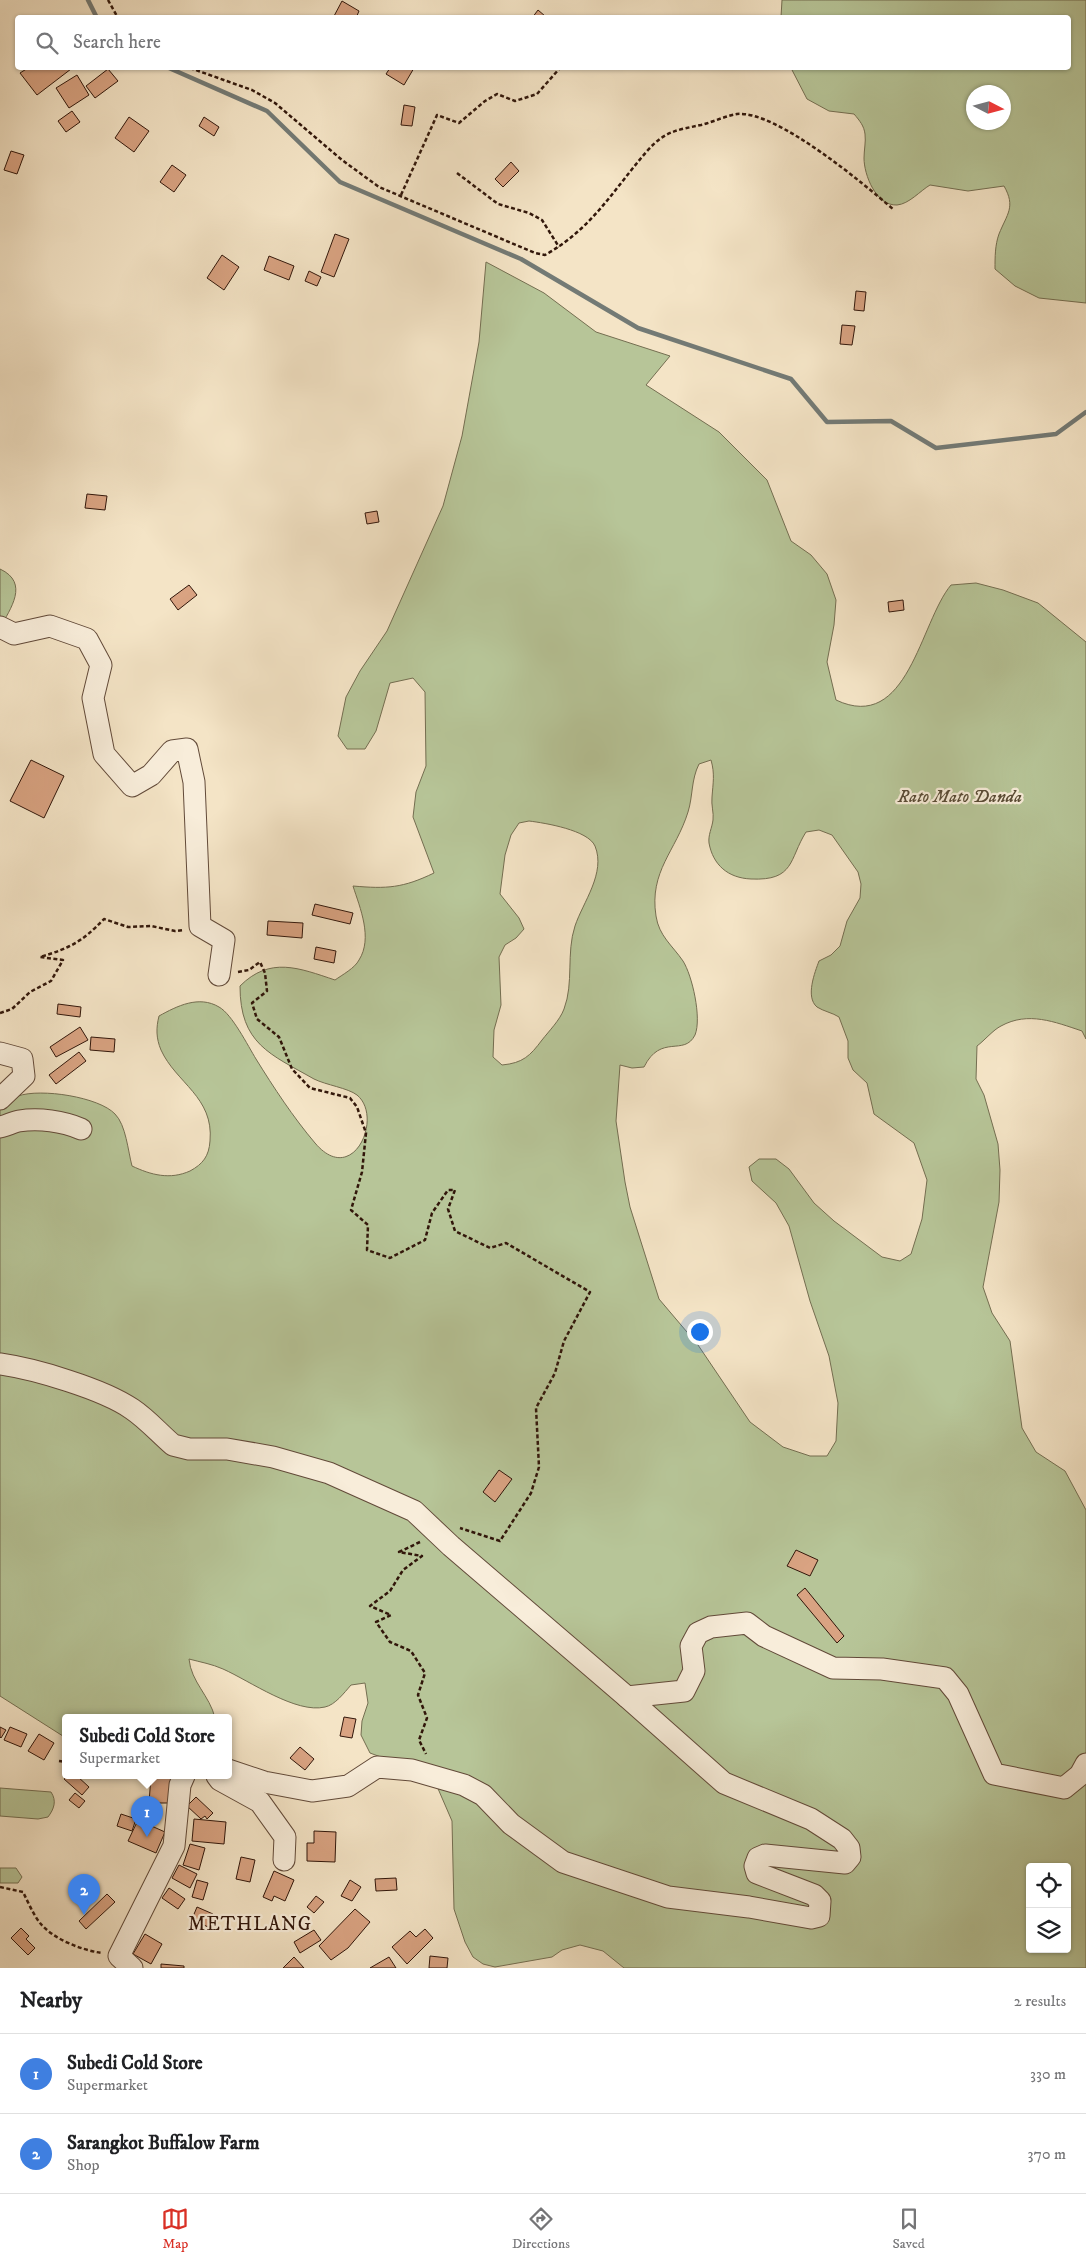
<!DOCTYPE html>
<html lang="en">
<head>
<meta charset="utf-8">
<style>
  :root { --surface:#fff; --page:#f6f6f6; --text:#202124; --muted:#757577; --line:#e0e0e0; --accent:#d93025 }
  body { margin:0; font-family:"IM FELL DW Pica",serif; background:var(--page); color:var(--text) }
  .controls { position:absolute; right:15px; bottom:15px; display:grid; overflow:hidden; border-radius:5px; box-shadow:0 1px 4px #0004 }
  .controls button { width:45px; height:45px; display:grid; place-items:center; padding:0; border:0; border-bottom:1px solid var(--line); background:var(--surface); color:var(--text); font:25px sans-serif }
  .compass { position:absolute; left:966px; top:85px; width:45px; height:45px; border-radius:50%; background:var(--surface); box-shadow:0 1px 4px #0004; rotate:96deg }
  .you { position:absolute; left:699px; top:1331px; width:18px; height:18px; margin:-12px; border:4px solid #fff; border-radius:50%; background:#1a73e8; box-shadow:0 0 0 8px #1a73e833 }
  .badge { display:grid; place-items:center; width:32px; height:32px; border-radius:50%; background:var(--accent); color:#fff; font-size:16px; font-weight:700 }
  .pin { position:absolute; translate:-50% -41px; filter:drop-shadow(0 1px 2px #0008) }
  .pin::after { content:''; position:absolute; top:26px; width:18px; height:15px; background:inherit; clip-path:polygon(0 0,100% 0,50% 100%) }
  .popup { position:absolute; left:62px; top:1714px; width:170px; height:65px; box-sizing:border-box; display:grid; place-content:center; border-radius:5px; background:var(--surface); filter:drop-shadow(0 1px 4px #0005); font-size:16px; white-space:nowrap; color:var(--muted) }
  .popup b { font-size:19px; color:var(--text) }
  .popup::after { content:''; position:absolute; left:50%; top:100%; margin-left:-10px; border:10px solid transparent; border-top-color:var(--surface) }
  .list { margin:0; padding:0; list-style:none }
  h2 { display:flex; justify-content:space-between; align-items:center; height:65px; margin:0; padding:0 20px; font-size:21px }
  h2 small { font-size:16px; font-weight:400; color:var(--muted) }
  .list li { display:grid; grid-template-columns:32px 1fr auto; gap:15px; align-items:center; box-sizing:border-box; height:80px; padding:0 20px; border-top:1px solid var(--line) }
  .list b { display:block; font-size:19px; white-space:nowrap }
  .list p { margin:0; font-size:16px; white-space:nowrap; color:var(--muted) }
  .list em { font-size:16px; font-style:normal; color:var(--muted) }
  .icon { flex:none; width:28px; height:28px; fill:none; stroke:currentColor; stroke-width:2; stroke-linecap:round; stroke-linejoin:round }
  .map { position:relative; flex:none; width:1086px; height:1968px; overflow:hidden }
  .search { position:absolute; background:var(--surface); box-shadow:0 1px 4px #0004; left:15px; right:15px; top:15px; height:55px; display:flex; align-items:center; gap:12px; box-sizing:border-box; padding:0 18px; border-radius:5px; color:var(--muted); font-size:19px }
  .sheet { height:225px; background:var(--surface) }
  nav { display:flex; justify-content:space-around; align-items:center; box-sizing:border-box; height:70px; border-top:1px solid var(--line); background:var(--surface); font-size:14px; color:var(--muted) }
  nav a { display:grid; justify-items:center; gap:2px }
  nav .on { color:var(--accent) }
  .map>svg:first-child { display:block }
</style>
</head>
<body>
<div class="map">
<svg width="1086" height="1968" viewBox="0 0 1086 1968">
  <rect width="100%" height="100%" fill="#f4e4c6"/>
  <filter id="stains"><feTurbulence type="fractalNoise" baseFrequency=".004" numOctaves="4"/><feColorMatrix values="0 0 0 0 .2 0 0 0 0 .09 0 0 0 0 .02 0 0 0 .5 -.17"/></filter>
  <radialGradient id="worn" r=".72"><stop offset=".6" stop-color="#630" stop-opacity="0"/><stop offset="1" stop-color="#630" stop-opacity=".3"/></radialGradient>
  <g fill="#b7c598" stroke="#746e51" fill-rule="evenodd">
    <path d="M 782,0 L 1086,0 L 1086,303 L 1039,298 L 1015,286 L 995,269 C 995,257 995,245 999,234 C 1007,214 1016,207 1004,186 L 968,191 L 930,185 C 920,191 909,204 897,205 C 876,206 864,175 864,158 C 864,150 866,142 865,134 C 864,126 860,121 854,114 L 829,111 L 807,99 L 791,68 L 1068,68 L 1068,18 L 781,17 ZM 974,92 L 1004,92 L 1004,122 L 974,122 Z"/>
    <path d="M 486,262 L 544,293 L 596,332 L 670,356 L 646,385 L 719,432 L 767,480 L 791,541 L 811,555 L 827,574 L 836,600 L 834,625 L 827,662 L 836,700 C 908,734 920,622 951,585 L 976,583 L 1003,590 L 1038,603 L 1086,642 L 1086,1039 L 1082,1031 C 1055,1022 1028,1011 1001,1026 C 993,1030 985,1040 977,1046 L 976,1079 L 984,1095 L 998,1144 L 1000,1170 L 999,1202 L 983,1287 L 992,1313 L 1010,1341 L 1022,1428 L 1036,1452 L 1065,1471 L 1086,1510 L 1086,1968 L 624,1968 L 603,1951 L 580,1945 L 562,1950 L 552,1957 L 495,1967 L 483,1964 L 473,1957 L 465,1942 L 454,1909 L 452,1821 L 436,1784 L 424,1773 L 370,1753 L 361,1735 L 362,1721 L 368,1703 L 365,1683 L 351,1685 C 344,1693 335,1705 325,1707 C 296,1714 250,1681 223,1669 C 212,1664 200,1662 189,1659 C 191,1682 210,1696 215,1718 L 66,1718 L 66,1738 L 0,1696 L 0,1110 C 5,1105 11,1098 18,1096 C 41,1088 99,1097 115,1114 C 126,1125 128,1151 132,1166 C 151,1175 170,1180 190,1171 C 203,1164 209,1156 210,1141 C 214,1097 176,1083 161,1050 C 156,1038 156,1028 159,1016 C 177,1006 199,995 219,1007 C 232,1014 248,1046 256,1059 C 274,1088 293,1117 315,1143 C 353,1188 384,1117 357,1095 C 348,1088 326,1085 314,1079 C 270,1054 240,1044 240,986 C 270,956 299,968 335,980 C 342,975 355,968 359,960 C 373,938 360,908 353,886 C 387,889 403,888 434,873 L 413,817 L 416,792 L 426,766 L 425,692 L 413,678 L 390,683 L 376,731 L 365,749 L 347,749 L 338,736 L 346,697 L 360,671 L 387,631 L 443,506 L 462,436 L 479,342 ZM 711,760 C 715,774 713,783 712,797 C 711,805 714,813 713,820 C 712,828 708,835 709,843 C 713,865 728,878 751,879 C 795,881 789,859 806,832 L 819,830 L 832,835 L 858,872 L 861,884 L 860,898 L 847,921 L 840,946 L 831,955 L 819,961 C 815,972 805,997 817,1007 C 823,1011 833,1013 839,1017 L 848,1041 L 848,1058 L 853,1070 L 867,1083 L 874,1114 L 914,1143 L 927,1180 L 922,1219 L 911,1254 L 900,1261 L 882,1257 L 834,1221 L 814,1203 L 789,1169 L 776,1159 L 759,1159 L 749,1167 L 752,1181 L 776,1203 L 789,1226 L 810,1301 L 829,1356 L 838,1403 L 836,1441 L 827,1456 L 810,1456 L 783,1447 L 750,1422 L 698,1345 L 659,1299 L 630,1207 L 625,1182 L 616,1121 L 620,1065 L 632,1068 L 644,1067 C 661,1033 684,1057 695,1035 C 702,1018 692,975 683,961 C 672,945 659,936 656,916 C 649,871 676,851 688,812 C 693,796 691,780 699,764 ZM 529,821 C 545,823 588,830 595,846 C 606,873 583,902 575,926 C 566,953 574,983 564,1009 C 560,1020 549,1031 542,1040 C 530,1056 523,1063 502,1065 L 493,1057 L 494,1030 L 501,1005 L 499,957 L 505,945 L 516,938 L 524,929 L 519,918 L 500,894 L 505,855 L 511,835 L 519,823 ZM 1030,1867 L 1067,1867 L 1067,1949 L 1030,1949 Z"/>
    <path d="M 0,569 C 30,583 10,609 0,628 Z"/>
    <path d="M 0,1788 L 51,1792 C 57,1801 54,1809 48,1817 L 38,1819 L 0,1816 Z"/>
    <path d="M 0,1868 L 16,1868 L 22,1877 L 18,1883 L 0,1883 Z"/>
  </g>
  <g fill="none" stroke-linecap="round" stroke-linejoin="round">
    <g stroke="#737a75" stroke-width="4.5">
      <path d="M 88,0 L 97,18"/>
      <path d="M 169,68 L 267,111 L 340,182 L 521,259 L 638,328 L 791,379 L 827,422 L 891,421 L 936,448 L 1056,434 L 1086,412"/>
    </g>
  </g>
  <g fill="#d9a382" stroke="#31160a">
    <path d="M 342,1 L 359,11 L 356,18 L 333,18 Z"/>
    <path d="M 538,10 L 545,16 L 544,18 L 532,18 Z"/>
    <path d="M 28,68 L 70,68 L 71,69 L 37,95 L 20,73 Z"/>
    <path d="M 390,68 L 414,68 L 404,85 L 386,74 Z"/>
    <path d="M 108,69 L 118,81 L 95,98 L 86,86 Z"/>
    <path d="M 77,75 L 89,95 L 69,108 L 56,88 Z"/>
    <path d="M 404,105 L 415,107 L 412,126 L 401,125 Z"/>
    <path d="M 72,111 L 80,122 L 66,132 L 58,121 Z"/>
    <path d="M 129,117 L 149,131 L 134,152 L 115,138 Z"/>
    <path d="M 204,117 L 219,127 L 214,136 L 199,126 Z"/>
    <path d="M 11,151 L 24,155 L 17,174 L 4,170 Z"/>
    <path d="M 511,162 L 519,171 L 503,187 L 495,179 Z"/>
    <path d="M 172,165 L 186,175 L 174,192 L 160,182 Z"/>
    <path d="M 335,234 L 349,239 L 334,277 L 321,272 Z"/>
    <path d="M 222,255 L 239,267 L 224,290 L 207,278 Z"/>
    <path d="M 269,256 L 294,266 L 289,280 L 264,270 Z"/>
    <path d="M 309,271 L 321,277 L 317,286 L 305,281 Z"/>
    <path d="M 856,291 L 866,292 L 864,311 L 854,310 Z"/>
    <path d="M 842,325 L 855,326 L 852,345 L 840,344 Z"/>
    <path d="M 87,494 L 107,496 L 105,510 L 85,508 Z"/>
    <path d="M 377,511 L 379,522 L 367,524 L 365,513 Z"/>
    <path d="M 189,585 L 197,595 L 178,610 L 170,599 Z"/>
    <path d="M 903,600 L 904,610 L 889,612 L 888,602 Z"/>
    <path d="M 31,760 L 64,776 L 44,818 L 10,801 Z"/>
    <path d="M 315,904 L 353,913 L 350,924 L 312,915 Z"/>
    <path d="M 268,921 L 303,923 L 302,938 L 267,935 Z"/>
    <path d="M 316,947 L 336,951 L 334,963 L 314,959 Z"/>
    <path d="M 58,1004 L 81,1007 L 80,1017 L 57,1014 Z"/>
    <path d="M 80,1027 L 88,1040 L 56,1057 L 50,1047 Z"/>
    <path d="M 91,1037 L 115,1039 L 114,1052 L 90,1050 Z"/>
    <path d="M 79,1052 L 86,1061 L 56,1084 L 49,1075 Z"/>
    <path d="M 499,1470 L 512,1479 L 495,1502 L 483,1492 Z"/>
    <path d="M 796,1550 L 818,1560 L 810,1576 L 787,1566 Z"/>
    <path d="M 805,1588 L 844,1636 L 837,1643 L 797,1595 Z"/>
    <path d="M 344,1717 L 356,1719 L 352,1738 L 340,1736 Z"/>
    <path d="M 0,1727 L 6,1730 L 1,1738 L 0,1737 Z"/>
    <path d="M 10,1727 L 27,1734 L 21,1747 L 4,1740 Z"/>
    <path d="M 39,1734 L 54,1743 L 44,1760 L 28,1751 Z"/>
    <path d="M 300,1747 L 314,1759 L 305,1770 L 290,1758 Z"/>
    <path d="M 67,1776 L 77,1776 L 89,1787 L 82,1795 L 64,1779 Z"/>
    <path d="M 151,1776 L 174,1779 L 171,1803 L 149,1803 Z"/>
    <path d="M 75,1793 L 85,1801 L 79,1808 L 69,1800 Z"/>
    <path d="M 196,1797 L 213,1813 L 207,1819 L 205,1816 L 201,1819 L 187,1806 Z"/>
    <path d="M 121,1814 L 136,1819 L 132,1831 L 117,1826 Z"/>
    <path d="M 194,1819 L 226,1822 L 224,1844 L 192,1841 Z"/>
    <path d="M 138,1820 L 165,1832 L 156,1853 L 128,1841 Z"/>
    <path d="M 314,1831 L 336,1832 L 335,1862 L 307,1861 L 307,1843 L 314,1843 Z"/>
    <path d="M 190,1844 L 205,1848 L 199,1870 L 183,1865 Z"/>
    <path d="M 241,1857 L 255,1860 L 250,1882 L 236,1879 Z"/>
    <path d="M 179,1865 L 197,1874 L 190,1888 L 172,1878 Z"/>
    <path d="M 274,1871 L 294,1880 L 285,1901 L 274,1896 L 272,1901 L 263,1897 Z"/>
    <path d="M 396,1878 L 397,1890 L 376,1891 L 375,1879 Z"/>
    <path d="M 197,1880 L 208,1883 L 203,1900 L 192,1897 Z"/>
    <path d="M 350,1880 L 361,1887 L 352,1901 L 341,1896 Z"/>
    <path d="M 169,1888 L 185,1899 L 178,1909 L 162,1898 Z"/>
    <path d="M 107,1894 L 115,1902 L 86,1929 L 79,1921 Z"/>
    <path d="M 316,1896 L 324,1902 L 314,1913 L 307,1907 Z"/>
    <path d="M 197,1907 L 213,1914 L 208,1927 L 192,1919 Z"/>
    <path d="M 355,1909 L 370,1922 L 348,1948 L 331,1960 L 319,1946 Z"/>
    <path d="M 21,1928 L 29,1936 L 26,1939 L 35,1948 L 28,1955 L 11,1938 Z"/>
    <path d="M 425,1929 L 433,1938 L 407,1964 L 392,1947 L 410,1931 L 416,1937 Z"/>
    <path d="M 314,1930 L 321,1940 L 300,1953 L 294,1942 Z"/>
    <path d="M 145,1934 L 162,1944 L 151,1964 L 133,1954 Z"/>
    <path d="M 430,1956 L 448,1958 L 447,1968 L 429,1968 Z"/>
    <path d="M 294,1957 L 304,1968 L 283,1968 Z"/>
    <path d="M 389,1957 L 396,1968 L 370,1968 Z"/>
    <path d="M 161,1964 L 184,1966 L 184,1968 L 161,1968 Z"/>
  </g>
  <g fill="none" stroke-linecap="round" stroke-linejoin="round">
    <g stroke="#624a39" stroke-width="23">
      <g id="minor">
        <path d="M 0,627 L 14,634 L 50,626 L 87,639 L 101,665 L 93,698 L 104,754 L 132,786 L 151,775 L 172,751 L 187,749 L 194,782 L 200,926 L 224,940 L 219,975"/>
        <path d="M 0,1053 L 22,1059 L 24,1076 L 0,1099"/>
        <path d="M 0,1127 C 6,1126 13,1122 19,1121 C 39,1118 63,1121 81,1129"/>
        <path d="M 0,1364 C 35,1369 103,1389 132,1409 C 147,1419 159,1433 173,1445 L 189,1449 L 227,1449 L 273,1457 L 329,1473 L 414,1511 L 451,1546 L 627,1697 L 724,1783 L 811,1819 L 842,1839 L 849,1848 L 850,1857 L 845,1863 L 765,1855 L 758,1858 L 755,1866 L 757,1873 L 814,1895 L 820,1901 L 819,1916 L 811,1918 L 749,1907 L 668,1897 L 563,1862 L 511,1824 L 483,1795 L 464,1785 L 412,1770 L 377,1767 L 348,1786 L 312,1791 L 264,1782 L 228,1770"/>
        <path d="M 627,1697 L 684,1691 L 694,1671 L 691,1646 L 698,1633 L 711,1627 L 747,1623 L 764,1636 L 833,1668 L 882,1669 L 945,1678 L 958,1694 L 994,1774 L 1064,1788 L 1080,1775 L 1086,1764"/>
        <path d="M 217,1776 L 220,1780 L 260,1802 L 285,1837 L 284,1860"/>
        <path d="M 132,1968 L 119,1956 L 174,1846 L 180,1785 L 184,1776"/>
      </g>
    </g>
    <g stroke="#31160a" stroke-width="2.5" stroke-dasharray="4 2.5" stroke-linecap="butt">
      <path d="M 108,0 L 118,18"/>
      <path d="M 190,68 L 252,90 L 275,103 L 342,160 L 379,187 L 535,253 L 545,255 C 593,228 613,190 648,150 C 665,131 677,130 701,125 C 713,122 725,116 737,114 C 776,110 864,184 894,210"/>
      <path d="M 457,173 L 498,204 L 529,213 L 542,220 L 559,247"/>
      <path d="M 401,195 L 437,115 L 459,123 L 485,101 L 497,94 L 515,101 L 537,94 L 560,68"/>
      <path d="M 238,972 L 249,970 L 260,962 L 265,973 L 267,991 L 252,1003 L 257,1019 L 279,1037 L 292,1069 L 310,1088 L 350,1098 L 357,1107 L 366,1133 L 362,1172 L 351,1210 L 368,1225 L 367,1250 L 390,1258 L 425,1240 L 432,1213 L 448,1190 L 455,1190 L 448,1209 L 455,1231 L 490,1248 L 506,1243 L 590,1292 L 564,1341 L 555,1373 L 536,1408 L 539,1467 L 531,1493 L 500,1541 L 460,1528"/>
      <path d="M 0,1013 L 12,1009 L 30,992 L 51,981 L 63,960 L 40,957 C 70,948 82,942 104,919 L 128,927 L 151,926 L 175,931 L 184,930"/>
      <path d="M 420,1542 L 399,1552 L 422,1556 L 403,1570 L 390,1591 L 370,1606 L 391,1615 L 376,1622 L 390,1642 L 411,1651 L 425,1673 L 418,1695 L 427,1718 L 419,1740 L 426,1754"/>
      <path d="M 59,1761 L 66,1762"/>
      <path d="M 0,1887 L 23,1892 C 28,1902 33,1914 40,1923 C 53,1939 81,1950 102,1953"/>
    </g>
    <use href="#minor" stroke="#f8edda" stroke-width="21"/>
  </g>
  <g text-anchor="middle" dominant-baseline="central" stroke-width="4.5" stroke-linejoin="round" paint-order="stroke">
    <g font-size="18" font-style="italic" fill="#594b35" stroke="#f8edda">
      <text x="960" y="797">Rato Mato Danda</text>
    </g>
    <g font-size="19" letter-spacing="1" fill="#31160a" stroke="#f8edda">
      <text x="250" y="1924">METHLANG</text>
    </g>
  </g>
  <rect width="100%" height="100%" filter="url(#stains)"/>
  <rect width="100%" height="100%" fill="url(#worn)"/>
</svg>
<div class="controls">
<button><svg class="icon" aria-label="locate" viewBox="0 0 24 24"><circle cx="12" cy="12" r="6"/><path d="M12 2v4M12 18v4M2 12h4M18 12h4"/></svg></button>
<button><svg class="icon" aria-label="layers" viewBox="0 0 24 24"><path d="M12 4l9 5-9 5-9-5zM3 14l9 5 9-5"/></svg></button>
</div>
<svg class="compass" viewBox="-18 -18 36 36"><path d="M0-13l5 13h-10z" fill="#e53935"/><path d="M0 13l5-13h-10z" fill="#757577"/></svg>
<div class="you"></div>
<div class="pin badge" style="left:147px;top:1837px;background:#3f7fe0">1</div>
<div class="popup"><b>Subedi Cold Store</b>Supermarket</div>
<div class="pin badge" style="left:84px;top:1915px;background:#3f7fe0">2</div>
<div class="search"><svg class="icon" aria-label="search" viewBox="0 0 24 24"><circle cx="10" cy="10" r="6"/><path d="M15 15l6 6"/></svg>Search here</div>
</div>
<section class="sheet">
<h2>Nearby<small>2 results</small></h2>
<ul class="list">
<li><span class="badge" style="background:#3f7fe0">1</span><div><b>Subedi Cold Store</b><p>Supermarket</p></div><em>330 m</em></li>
<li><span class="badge" style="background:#3f7fe0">2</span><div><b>Sarangkot Buffalow Farm</b><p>Shop</p></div><em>370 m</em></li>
</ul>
</section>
<nav>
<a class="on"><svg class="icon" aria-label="map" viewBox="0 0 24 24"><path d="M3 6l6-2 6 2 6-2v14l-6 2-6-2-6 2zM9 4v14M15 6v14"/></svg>Map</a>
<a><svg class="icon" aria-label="directions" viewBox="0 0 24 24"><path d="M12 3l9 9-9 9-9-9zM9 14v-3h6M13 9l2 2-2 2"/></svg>Directions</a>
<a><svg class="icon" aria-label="saved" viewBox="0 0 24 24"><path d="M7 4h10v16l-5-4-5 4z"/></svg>Saved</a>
</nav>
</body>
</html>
